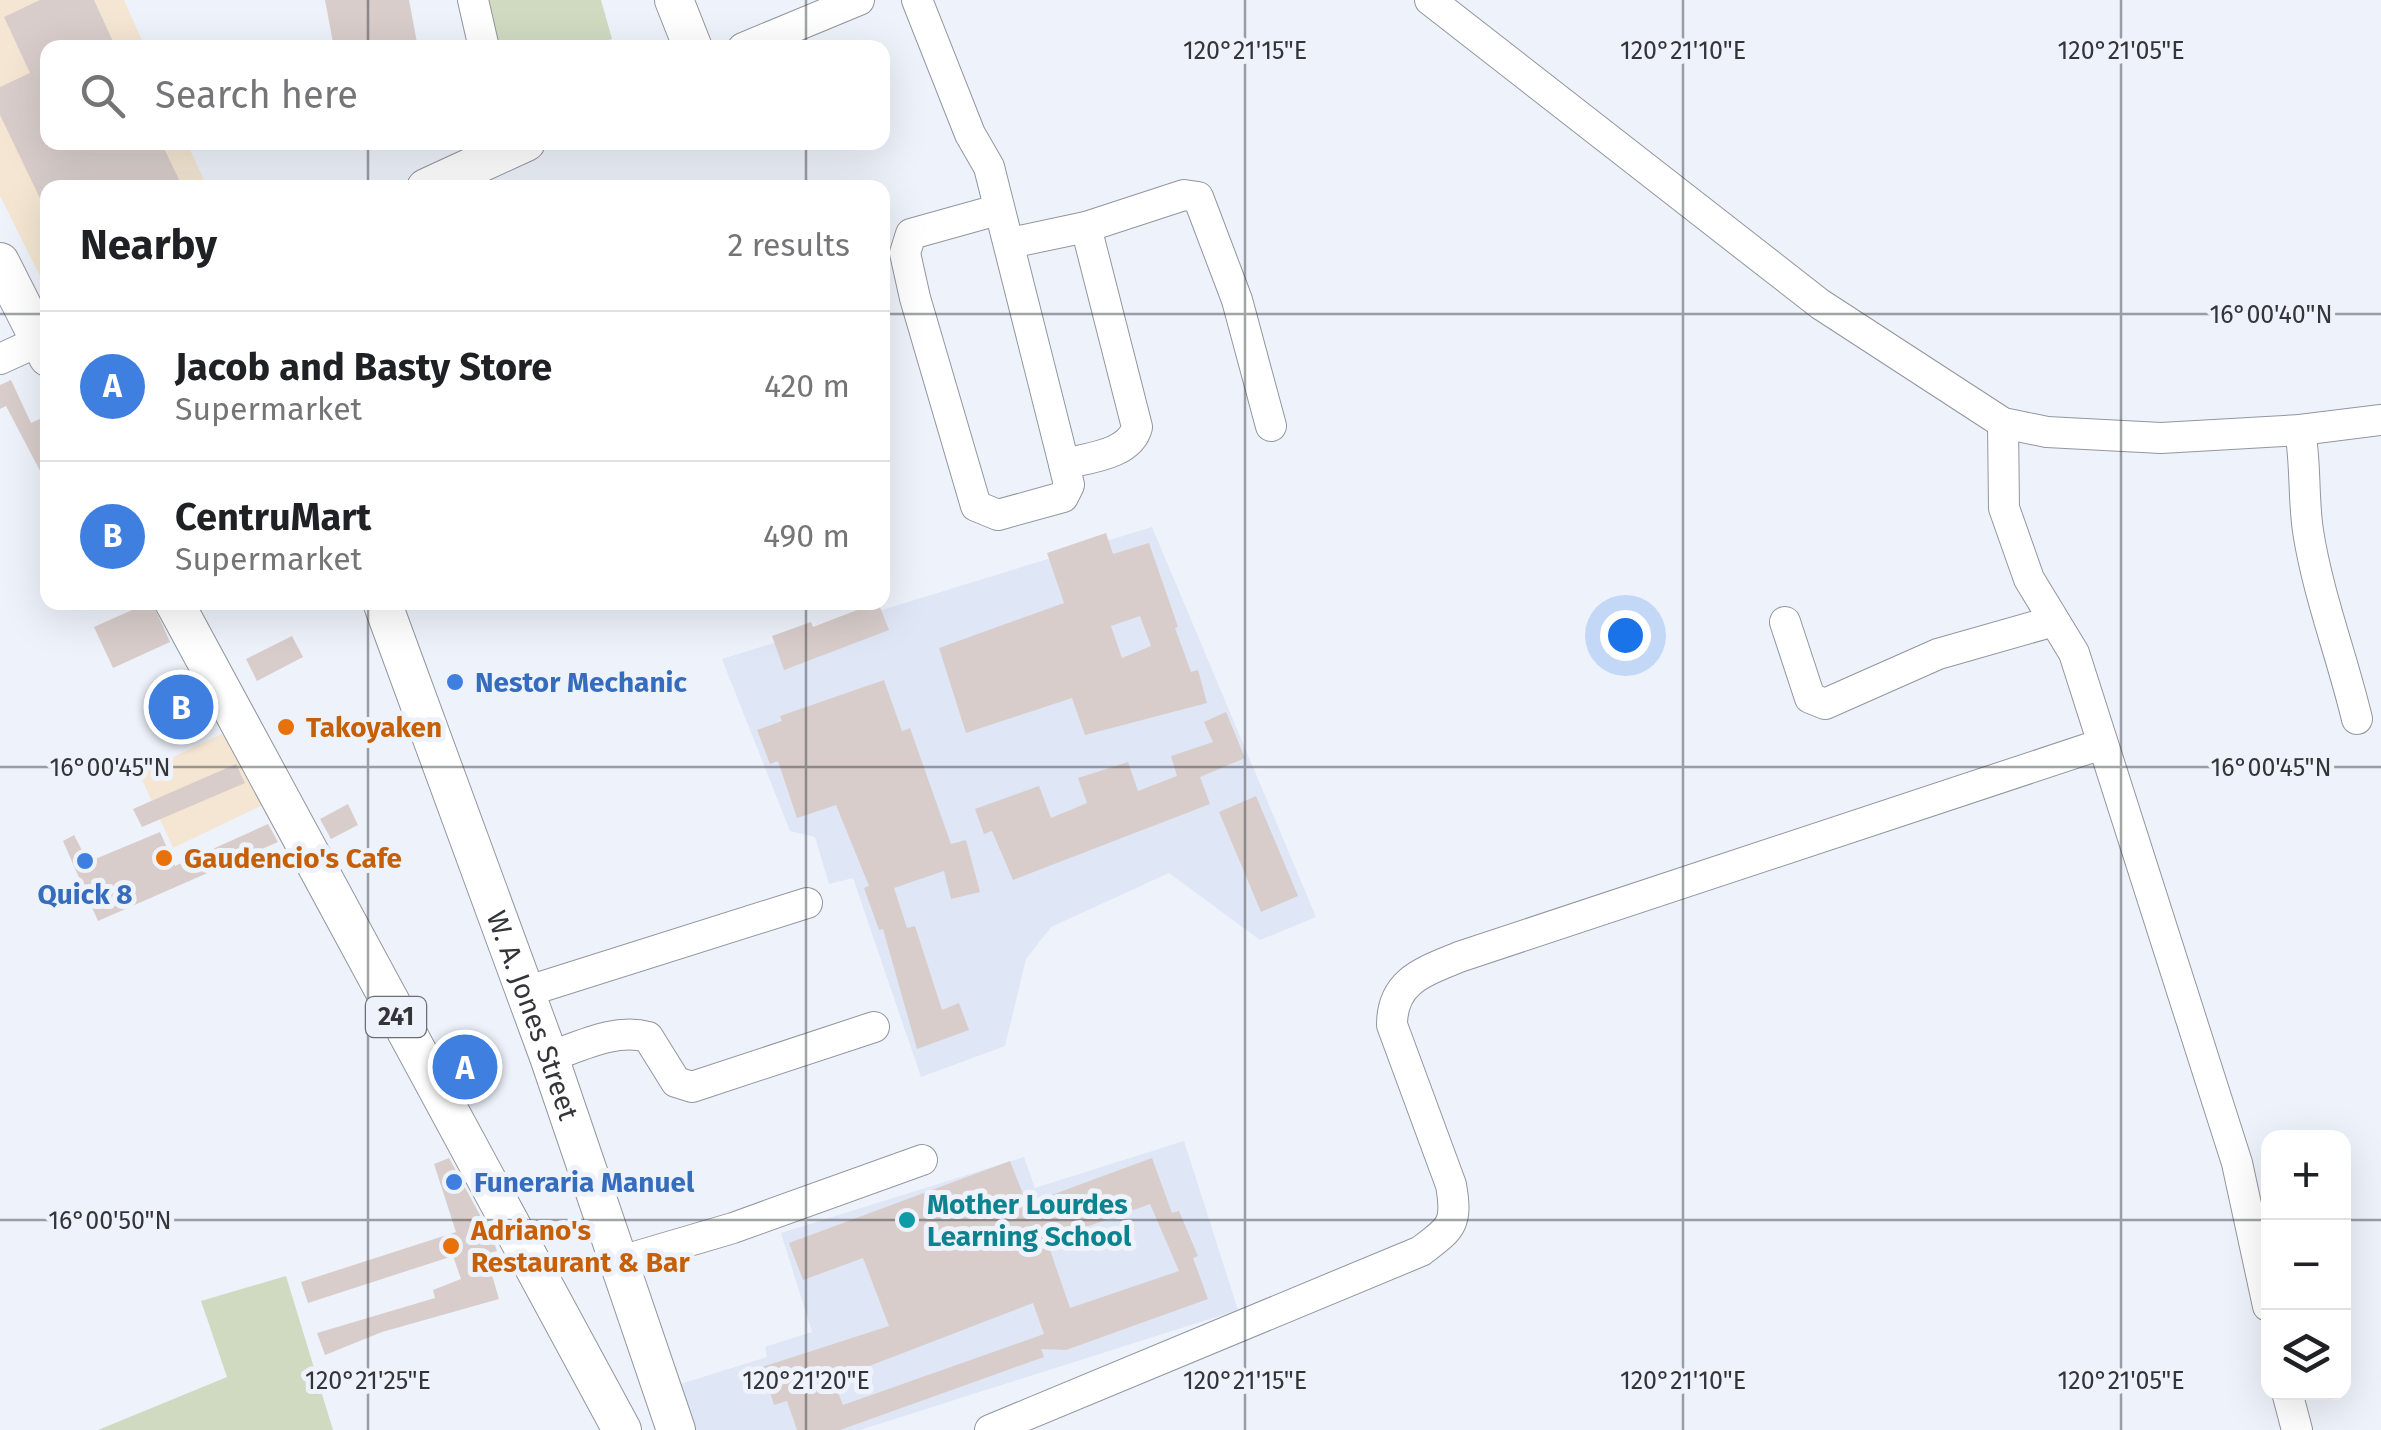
<!DOCTYPE html>
<html lang="en">
<head>
<meta charset="utf-8">
<style>
  :root { --surface:#fff; --page:#f6f6f6; --text:#202124; --muted:#757577; --line:#e0e0e0; --accent:#db2777 }
  body { margin:0; font-family:"Fira Sans",sans-serif; background:var(--page); color:var(--text) }
  .controls { position:absolute; right:30px; bottom:30px; display:grid; overflow:hidden; border-radius:20px; box-shadow:0 10px 40px #0002 }
  .controls button { width:90px; height:90px; display:grid; place-items:center; padding:0; border:0; border-bottom:2px solid var(--line); background:var(--surface); color:var(--text); font:50px sans-serif }
  .you { position:absolute; left:1625px; top:635px; width:35px; height:35px; margin:-25px; border:8px solid #fff; border-radius:50%; background:#1a73e8; box-shadow:0 0 0 15px #1a73e833 }
  .badge { display:grid; place-items:center; width:65px; height:65px; border-radius:50%; background:var(--accent); color:#fff; font-size:32px; font-weight:700 }
  .pin { position:absolute; translate:-50% -50%; border:5px solid #fff; box-shadow:0 2px 10px #0006 }
  .list { margin:0; padding:0; list-style:none }
  h2 { display:flex; justify-content:space-between; align-items:center; height:130px; margin:0; padding:0 40px; font-size:42px }
  h2 small { font-size:32px; font-weight:400; color:var(--muted) }
  .list li { display:grid; grid-template-columns:65px 1fr auto; gap:30px; align-items:center; box-sizing:border-box; height:150px; padding:0 40px; border-top:2px solid var(--line) }
  .list b { display:block; font-size:38px; white-space:nowrap }
  .list p { margin:0; font-size:32px; white-space:nowrap; color:var(--muted) }
  .list em { font-size:32px; font-style:normal; color:var(--muted) }
  .icon { flex:none; width:55px; height:55px; fill:none; stroke:currentColor; stroke-width:2; stroke-linecap:round; stroke-linejoin:round }
  .map { position:relative; flex:none; width:2381px; height:1430px; overflow:hidden }
  .search { position:absolute; background:var(--surface); box-shadow:0 10px 40px #0002; left:40px; top:40px; width:850px; height:110px; display:flex; align-items:center; gap:25px; box-sizing:border-box; padding:0 35px; border-radius:20px; color:var(--muted); font-size:38px }
  .panel { position:absolute; background:var(--surface); box-shadow:0 10px 40px #0002; left:40px; top:180px; width:850px; height:430px; border-radius:20px }
  .map>svg:first-child { display:block }
</style>
</head>
<body>
<div class="map">
<svg width="2381" height="1430" viewBox="0 0 2381 1430">
  <rect width="100%" height="100%" fill="#eef2fb"/>
  <g fill="#f4e6d2">
    <path d="M 0,0 L 124,0 L 145,47 L 48,48 L 48,142 L 187,143 L 207,187 L 48,188 L 47,290 L 0,196 Z"/>
    <path d="M 228,731 L 263,805 L 173,848 L 139,773 Z"/>
  </g>
  <g fill="#dfe6f6">
    <path d="M 1152,527 L 1316,917 L 1260,940 L 1169,873 L 1051,927 L 1026,959 L 1005,1046 L 921,1077 L 853,878 L 829,884 L 815,837 L 790,831 L 722,659 Z"/>
    <path d="M 1184,1141 L 1238,1310 L 860,1430 L 687,1430 L 674,1386 L 767,1357 L 765,1347 L 812,1332 L 781,1233 L 1024,1157 L 1035,1188 Z"/>
  </g>
  <g fill="#d0dac1">
    <path d="M 478,0 L 601,0 L 612,39 L 582,47 L 492,47 Z"/>
    <path d="M 286,1276 L 333,1430 L 98,1430 L 227,1377 L 201,1301 Z"/>
  </g>
  <g fill="#d8cdcb" fill-rule="evenodd">
    <path d="M 40,0 L 94,0 L 116,48 L 48,48 L 48,142 L 161,142 L 183,188 L 48,188 L 48,215 L 0,115 L 0,87 L 30,73 L 4,17 Z"/>
    <path d="M 325,0 L 409,0 L 418,48 L 334,48 Z"/>
    <path d="M 11,380 L 31,423 L 48,415 L 48,486 L 6,406 L 0,409 L 0,385 Z"/>
    <path d="M 1106,533 L 1113,554 L 1149,543 L 1178,627 L 1175,628 L 1191,672 L 1198,670 L 1207,703 L 1085,735 L 1072,698 L 966,733 L 939,648 L 1064,603 L 1047,553 ZM 1140,616 L 1151,646 L 1122,658 L 1111,626 Z"/>
    <path d="M 128,602 L 152,602 L 170,642 L 113,668 L 94,627 L 132,610 Z"/>
    <path d="M 878,602 L 889,630 L 784,670 L 772,636 L 811,622 L 813,627 Z"/>
    <path d="M 292,636 L 303,657 L 257,681 L 246,659 Z"/>
    <path d="M 884,680 L 902,731 L 910,728 L 951,844 L 966,840 L 980,892 L 951,899 L 944,871 L 894,888 L 907,928 L 915,926 L 942,1010 L 959,1003 L 969,1030 L 917,1049 L 883,929 L 879,930 L 864,888 L 869,886 L 836,805 L 797,818 L 778,761 L 770,764 L 757,730 L 782,721 L 780,716 Z"/>
    <path d="M 1226,712 L 1245,758 L 1200,777 L 1210,804 L 1013,880 L 992,831 L 984,834 L 975,809 L 1039,786 L 1051,818 L 1087,803 L 1078,778 L 1128,762 L 1138,791 L 1177,776 L 1171,756 L 1213,742 L 1204,722 Z"/>
    <path d="M 236,764 L 245,783 L 142,827 L 133,809 Z"/>
    <path d="M 1256,796 L 1298,896 L 1261,912 L 1219,812 Z"/>
    <path d="M 348,804 L 358,825 L 331,839 L 320,819 Z"/>
    <path d="M 268,824 L 278,842 L 98,921 L 63,841 L 74,835 L 88,862 L 160,832 L 175,866 Z"/>
    <path d="M 480,1049 L 488,1074 L 459,1082 L 452,1058 Z"/>
    <path d="M 449,1158 L 493,1239 L 497,1251 L 486,1254 L 499,1299 L 382,1332 L 325,1355 L 317,1333 L 435,1298 L 433,1290 L 461,1279 L 453,1256 L 308,1303 L 301,1282 L 456,1232 L 434,1164 Z"/>
    <path d="M 1152,1158 L 1172,1213 L 1179,1211 L 1198,1256 L 1193,1258 L 1208,1299 L 1066,1350 L 1041,1349 L 1044,1357 L 840,1430 L 797,1430 L 787,1401 L 774,1405 L 762,1367 L 889,1326 L 863,1258 L 803,1280 L 789,1243 L 1010,1161 L 1027,1204 ZM 1150,1204 L 1179,1271 L 1070,1308 L 1047,1241 ZM 1033,1303 L 1044,1334 L 843,1405 L 833,1380 Z"/>
  </g>
  <g fill="none" stroke-linecap="round" stroke-linejoin="round">
    <g stroke="#92969e" stroke-width="32">
      <g id="minor">
        <path d="M 473,0 L 484,48"/>
        <path d="M 917,0 L 970,134 L 989,167 L 1064,464 C 1087,458 1130,455 1137,427 L 1086,227"/>
        <path d="M 1430,0 L 1820,304 L 2003,423 L 2047,432 L 2161,438 L 2300,430 L 2381,420"/>
        <path d="M 743,48 L 859,0"/>
        <path d="M 997,210 L 911,234 L 905,253 L 915,298 L 976,506 L 998,515 L 1063,497 L 1069,485 L 1064,464"/>
        <path d="M 1010,243 L 1086,227 L 1184,195 L 1198,197 L 1237,300 L 1271,426"/>
        <path d="M 0,359 L 48,337"/>
        <path d="M 2003,423 L 2004,508 L 2029,579 L 2074,653 L 2237,1163 L 2268,1306"/>
        <path d="M 2300,430 C 2306,464 2303,497 2308,531 C 2318,595 2342,656 2357,719"/>
        <path d="M 1785,622 L 1810,698 L 1825,704 L 1938,654 L 2054,621"/>
        <path d="M 525,992 L 807,903"/>
        <path d="M 549,1057 C 581,1046 615,1028 648,1037 L 676,1082 L 692,1087 L 874,1027"/>
        <path d="M 621,1261 L 733,1228 L 922,1160"/>
        <path d="M 2287,1392 L 2297,1430"/>
        <path d="M 990,1430 L 1421,1251 C 1451,1228 1458,1225 1451,1185 L 1392,1025 C 1392,981 1423,972 1459,957 L 2102,744"/>
      </g>
    </g>
    <g stroke="#92969e" stroke-width="40">
      <g id="major">
        <path d="M 674,0 L 693,48"/>
        <path d="M 426,188 L 526,142"/>
        <path d="M 0,262 L 48,357"/>
        <path d="M 174,602 L 622,1430"/>
        <path id="s1" d="M 382,602 L 549,1057 L 676,1430"/>
      </g>
    </g>
    <use href="#minor" stroke="#fff" stroke-width="30"/>
    <use href="#major" stroke="#fff" stroke-width="38"/>
  </g>
  <path fill="none" stroke="#343539" stroke-width="2.5" stroke-opacity="0.45" d="M 368,0 L 368,48M 806,0 L 806,48M 1245,0 L 1245,1430M 1683,0 L 1683,1430M 2121,0 L 2121,1430M 368,142 L 368,188M 806,142 L 806,188M 0,314 L 48,314M 882,314 L 2381,314M 368,602 L 368,1430M 806,602 L 806,1430M 0,767 L 2381,767M 0,1220 L 2268,1220M 2344,1220 L 2381,1220"/>
  <g fill="#3f7fe0" stroke="#eef2fb" stroke-width="4">
    <circle cx="455" cy="682" r="10"/>
    <circle cx="85" cy="861" r="10"/>
    <circle cx="454" cy="1182" r="10"/>
  </g>
  <g fill="#e8710a" stroke="#eef2fb" stroke-width="4">
    <circle cx="286" cy="727" r="10"/>
    <circle cx="164" cy="858" r="10"/>
    <circle cx="451" cy="1246" r="10"/>
  </g>
  <circle fill="#0f9aa8" stroke="#eef2fb" stroke-width="4" cx="907" cy="1220" r="10"/>
  <g text-anchor="middle" dominant-baseline="central" stroke-width="10" stroke-linejoin="round" paint-order="stroke">
    <rect fill="#eef2fb" stroke="#6c6e73" stroke-width="2.5" x="366" y="997" width="60" height="40" rx="8"/>
    <g font-size="25" font-weight="bold" fill="#343539">
      <text x="396" y="1017">241</text>
    </g>
    <g font-size="28" font-weight="bold" fill="#366cbe" stroke="#eef2fb" text-anchor="start">
      <text x="475" y="682">Nestor Mechanic</text>
      <text x="85" y="894" text-anchor="middle">Quick 8</text>
      <text x="474" y="1182">Funeraria Manuel</text>
    </g>
    <g font-size="28" font-weight="bold" fill="#c56008" stroke="#eef2fb" text-anchor="start">
      <text x="306" y="727">Takoyaken</text>
      <text x="184" y="858">Gaudencio's Cafe</text>
      <text x="471" y="1230">Adriano's<tspan x="471" dy="32">Restaurant &amp; Bar</tspan></text>
    </g>
    <g font-size="28" fill="#343539" stroke="#eef2fb">
      <text stroke="none"><textPath href="#s1" startOffset="440">W. A. Jones Street</textPath></text>
    </g>
    <g font-size="28" font-weight="bold" fill="#0d838f" stroke="#eef2fb" text-anchor="start">
      <text x="927" y="1204">Mother Lourdes<tspan x="927" dy="32">Learning School</tspan></text>
    </g>
  </g>
  <g font-size="25" text-anchor="middle" fill="#343539" stroke="#eef2fb" stroke-width="10" stroke-linejoin="round" paint-order="stroke">
    <text x="1245" y="59">120°21'15"E</text>
    <text x="1683" y="59">120°21'10"E</text>
    <text x="2121" y="59">120°21'05"E</text>
    <text x="2271" y="323">16°00'40"N</text>
    <text x="2271" y="776">16°00'45"N</text>
    <text x="110" y="776">16°00'45"N</text>
    <text x="110" y="1229">16°00'50"N</text>
    <text x="368" y="1389">120°21'25"E</text>
    <text x="806" y="1389">120°21'20"E</text>
    <text x="1245" y="1389">120°21'15"E</text>
    <text x="1683" y="1389">120°21'10"E</text>
    <text x="2121" y="1389">120°21'05"E</text>
  </g>
</svg>
<div class="controls">
<button>+</button>
<button>−</button>
<button><svg class="icon" aria-label="layers" viewBox="0 0 24 24"><path d="M12 4l9 5-9 5-9-5zM3 14l9 5 9-5"/></svg></button>
</div>
<div class="you"></div>
<div class="pin badge" style="left:465px;top:1067px;background:#3f7fe0">A</div>
<div class="pin badge" style="left:181px;top:707px;background:#3f7fe0">B</div>
<div class="search"><svg class="icon" aria-label="search" viewBox="0 0 24 24"><circle cx="10" cy="10" r="6"/><path d="M15 15l6 6"/></svg>Search here</div>
<section class="panel">
<h2>Nearby<small>2 results</small></h2>
<ul class="list">
<li><span class="badge" style="background:#3f7fe0">A</span><div><b>Jacob and Basty Store</b><p>Supermarket</p></div><em>420 m</em></li>
<li><span class="badge" style="background:#3f7fe0">B</span><div><b>CentruMart</b><p>Supermarket</p></div><em>490 m</em></li>
</ul>
</section>
</div>
</body>
</html>
